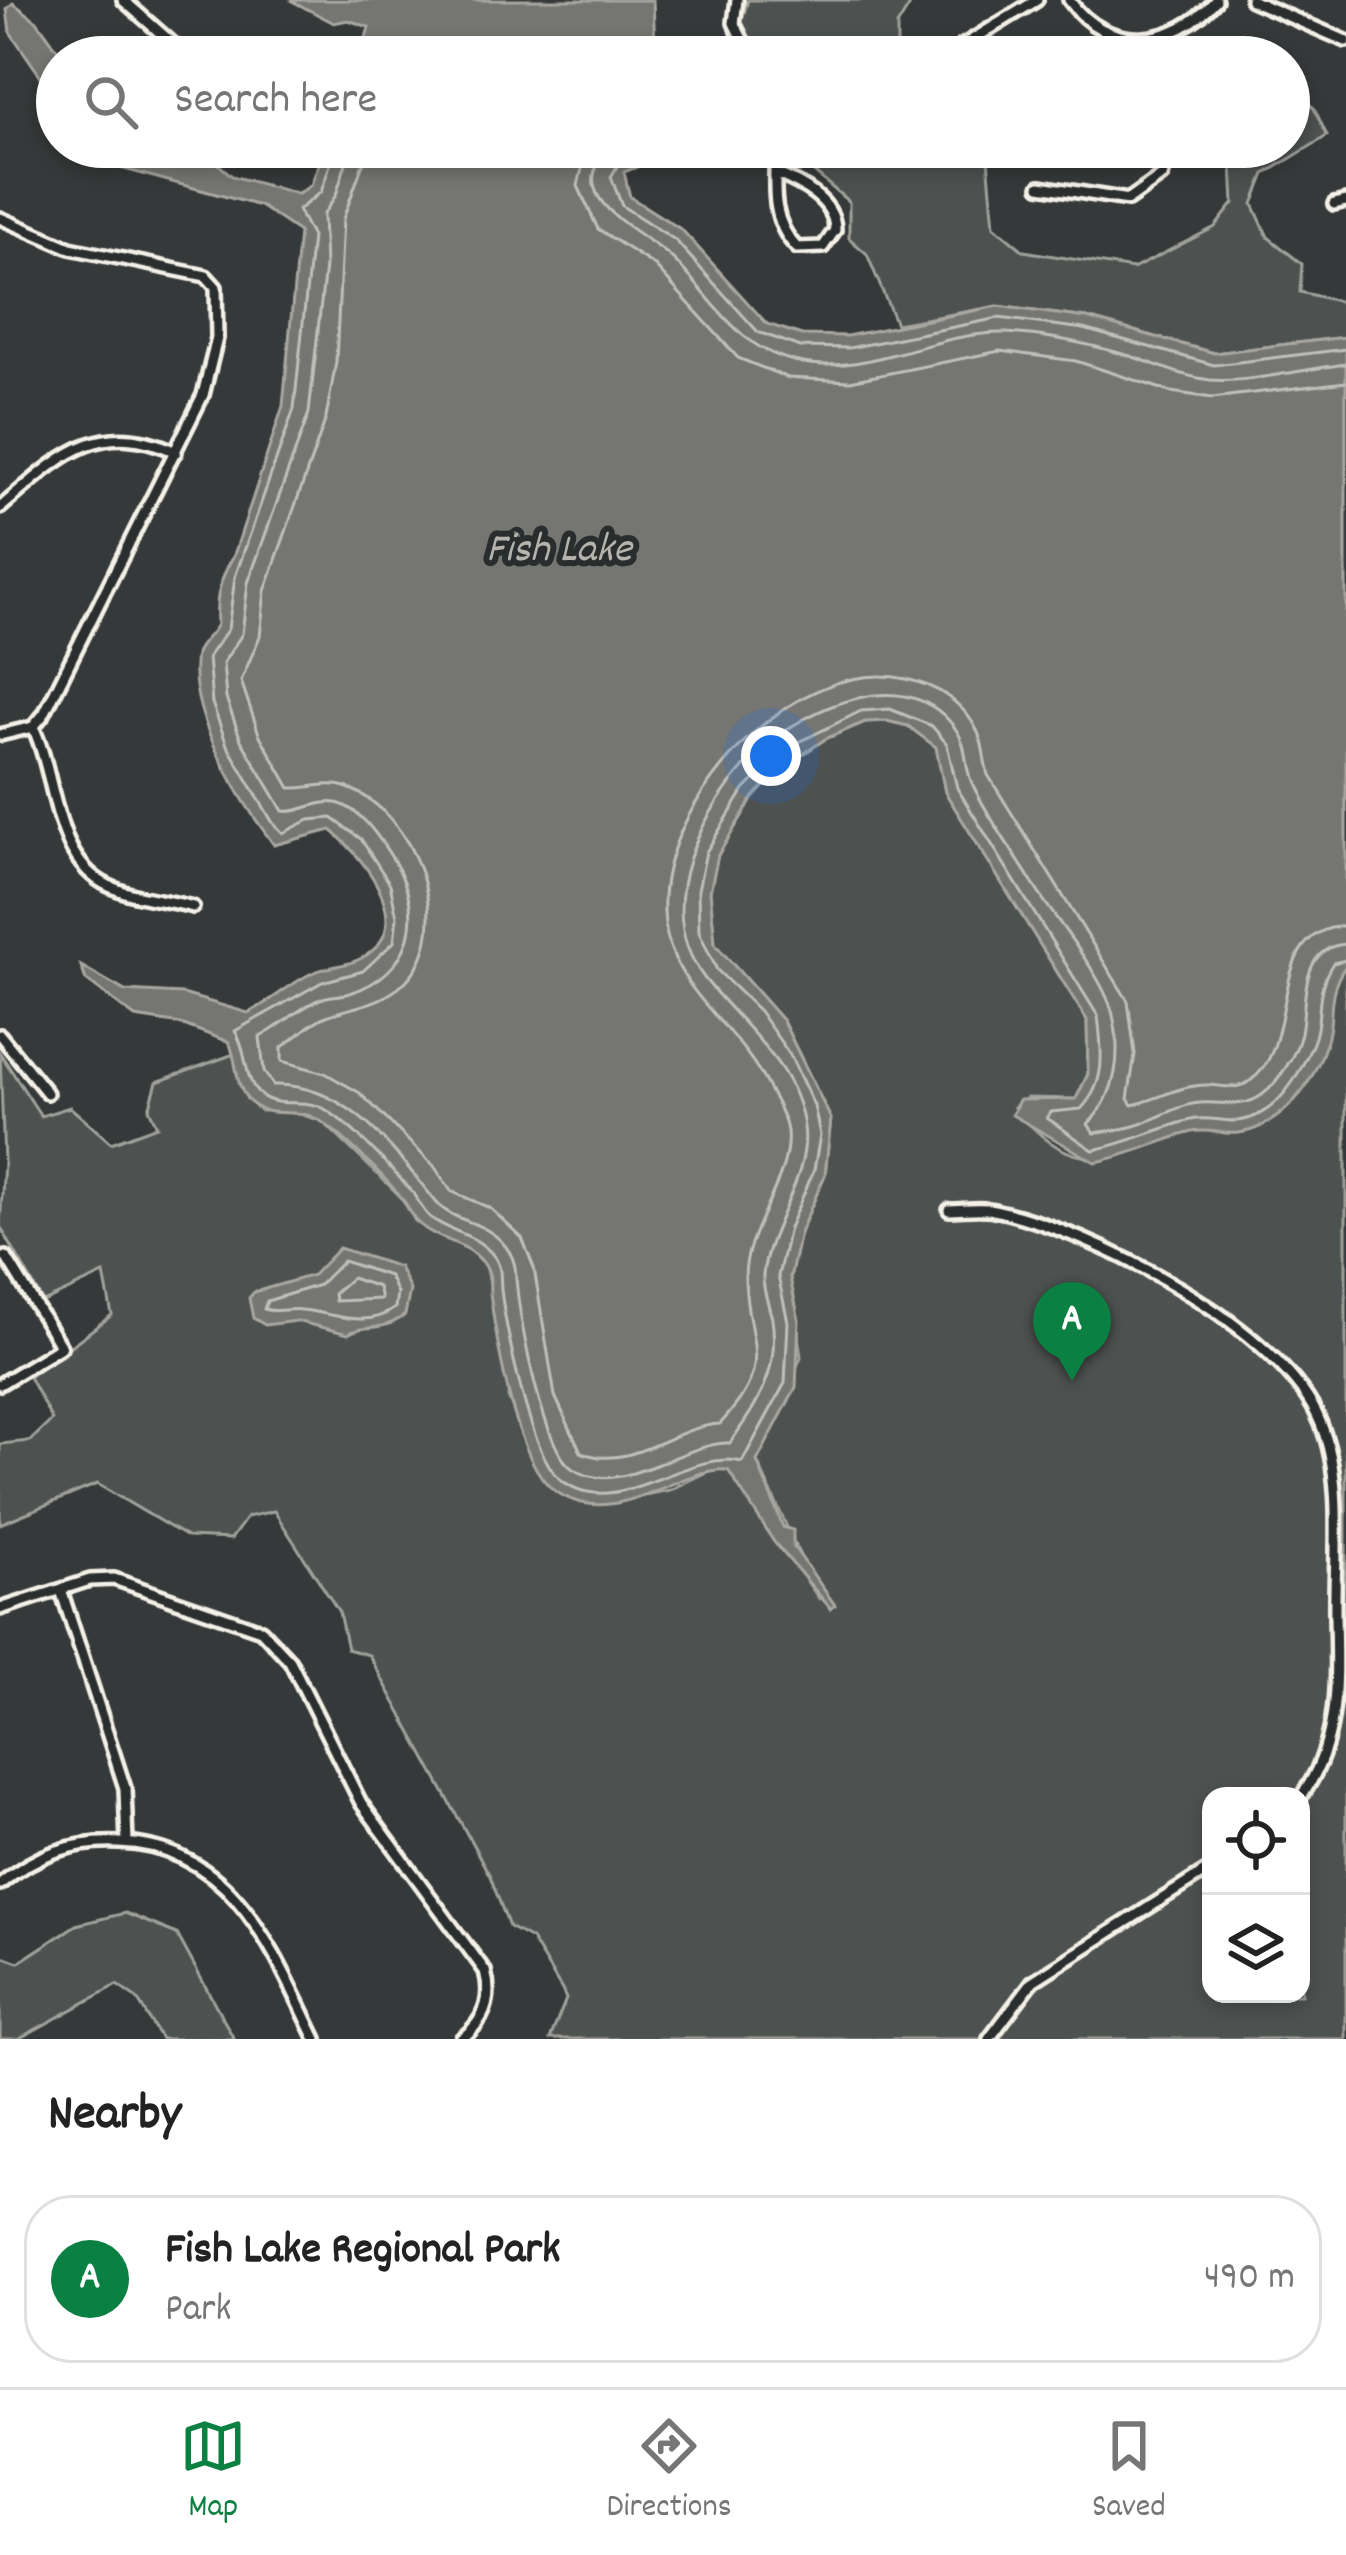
<!DOCTYPE html>
<html lang="en">
<head>
<meta charset="utf-8">
<style>
  :root { --surface:#fff; --page:#f6f6f6; --text:#222; --muted:#767676; --line:#e0e0e0; --accent:#0b8043 }
  body { margin:0; font-family:Dekko,sans-serif; background:var(--page); color:var(--text) }
  .controls { position:absolute; right:36px; bottom:36px; display:grid; overflow:hidden; border-radius:24px; box-shadow:0 6px 18px #0003 }
  .controls button { width:108px; height:108px; display:grid; place-items:center; padding:0; border:0; border-bottom:3px solid var(--line); background:var(--surface); color:var(--text); font:60px sans-serif }
  .you { position:absolute; left:771px; top:756px; width:42px; height:42px; margin:-30px; border:9px solid #fff; border-radius:50%; background:#1a73e8; box-shadow:0 0 0 18px #1a73e833 }
  .badge { display:grid; place-items:center; width:78px; height:78px; border-radius:50%; background:var(--accent); color:#fff; font-size:39px; font-weight:700 }
  .pin { position:absolute; translate:-50% -99px; filter:drop-shadow(0 3px 6px #0008) }
  .pin::after { content:''; position:absolute; top:63px; width:42px; height:36px; background:inherit; clip-path:polygon(0 0,100% 0,50% 100%) }
  .list { margin:0; padding:0; list-style:none }
  h2 { display:flex; justify-content:space-between; align-items:center; height:156px; margin:0; padding:0 48px; font-size:51px }
  h2 small { font-size:39px; font-weight:400; color:var(--muted) }
  .list li { display:grid; grid-template-columns:78px 1fr auto; gap:36px; align-items:center; box-sizing:border-box; height:168px; margin:0 24px 24px; padding:0 24px; border:3px solid var(--line); border-radius:48px }
  .list b { display:block; font-size:45px; white-space:nowrap }
  .list p { margin:0; font-size:39px; white-space:nowrap; color:var(--muted) }
  .list em { font-size:39px; font-style:normal; color:var(--muted) }
  .icon { flex:none; width:66px; height:66px; fill:none; stroke:currentColor; stroke-width:2; stroke-linecap:round; stroke-linejoin:round }
  .map { position:relative; flex:none; width:1346px; height:2039px; overflow:hidden }
  .search { position:absolute; background:var(--surface); box-shadow:0 6px 18px #0003; left:36px; right:36px; top:36px; height:132px; display:flex; align-items:center; gap:30px; box-sizing:border-box; padding:0 42px; border-radius:66px; color:var(--muted); font-size:45px }
  .sheet { height:348px; background:var(--surface) }
  nav { display:flex; justify-content:space-around; align-items:center; box-sizing:border-box; height:168px; border-top:3px solid var(--line); background:var(--surface); font-size:33px; color:var(--muted) }
  nav a { display:grid; justify-items:center; gap:6px }
  nav .on { color:var(--accent) }
  .map>svg:first-child { display:block }
</style>
</head>
<body>
<div class="map">
<svg width="1346" height="2039" viewBox="0 0 1346 2039">
  <rect width="100%" height="100%" fill="#363939"/>
  <filter id="ink" filterUnits="userSpaceOnUse"><feTurbulence type="fractalNoise" baseFrequency=".00833" numOctaves="2"/><feDisplacementMap in="SourceGraphic" scale="24" xChannelSelector="R" yChannelSelector="G"/><feConvolveMatrix kernelMatrix="1 2 1 2 8 2 1 2 1" color-interpolation-filters="sRGB"/></filter>
  <g filter="url(#ink)">
    <g fill="#4e514f" stroke="#a1a19c" stroke-width="3" fill-rule="evenodd">
      <path d="M 748,0 L 913,0 L 897,26 L 897,57 L 758,57 L 741,23 Z"/>
      <path d="M 1289,88 L 1314,108 L 1327,136 L 1265,174 L 1253,204 L 1268,237 L 1302,264 L 1300,292 L 1346,303 L 1346,337 L 1214,353 L 1087,318 L 998,306 L 896,324 L 867,254 L 849,238 L 849,202 L 807,166 L 800,172 L 784,165 L 784,147 L 987,147 L 994,226 L 1024,251 L 1133,269 L 1215,227 L 1234,203 L 1231,147 L 1289,147 Z"/>
      <path d="M 887,721 L 908,726 L 936,747 L 945,792 L 1087,1020 L 1088,1074 L 1076,1099 L 1027,1098 L 1014,1107 C 1081,1188 1114,1151 1194,1131 C 1207,1128 1218,1133 1231,1133 C 1259,1134 1284,1114 1301,1093 C 1336,1048 1317,1005 1346,965 L 1346,2039 L 550,2039 L 566,1999 L 562,1990 L 531,1939 L 509,1927 L 490,1876 L 369,1655 L 347,1649 L 339,1612 L 274,1511 L 247,1517 L 231,1539 L 187,1537 L 97,1484 L 0,1524 L 0,1444 L 30,1441 L 52,1420 L 29,1377 L 112,1315 L 104,1274 L 43,1302 L 0,1226 L 4,1162 L 0,1053 L 41,1116 L 70,1107 L 111,1143 L 157,1126 L 149,1109 L 157,1082 L 234,1054 L 247,1099 L 261,1111 L 290,1111 L 322,1121 L 401,1197 L 415,1221 L 467,1247 L 486,1265 L 509,1375 L 508,1397 L 532,1460 L 585,1503 L 600,1504 L 669,1490 L 713,1469 L 728,1470 L 820,1600 L 757,1461 L 801,1357 L 790,1278 L 800,1233 L 825,1174 L 831,1119 L 783,1021 L 715,944 L 710,891 L 718,855 L 753,798 L 776,773 L 825,739 L 865,722 ZM 1211,1796 L 1301,1796 L 1301,1994 L 1211,1994 Z"/>
      <path d="M 125,1913 L 177,1934 L 234,2039 L 161,2039 L 137,1999 L 117,1985 L 18,2039 L 0,2039 L 0,1955 L 19,1962 L 76,1925 Z"/>
    </g>
    <g fill="#757572" stroke="#a8a7a1" stroke-width="3">
      <path d="M 290,0 L 653,0 L 655,48 L 665,57 L 351,57 L 365,42 L 369,27 L 348,20 L 334,23 Z"/>
      <path d="M 13,3 L 37,21 L 63,57 L 57,57 L 57,100 L 10,32 L 7,9 Z"/>
      <path d="M 86,147 L 154,147 L 191,159 L 210,157 L 232,176 L 298,194 L 311,185 L 325,147 L 640,147 L 637,167 L 624,172 L 630,197 L 682,230 L 767,324 L 802,335 L 847,336 L 998,306 L 1087,318 L 1214,353 L 1346,337 L 1346,965 C 1324,996 1336,1015 1326,1044 C 1313,1084 1282,1127 1238,1133 C 1223,1135 1208,1128 1192,1132 C 1159,1141 1129,1156 1095,1162 L 1012,1115 L 1019,1100 L 1076,1099 L 1088,1074 L 1087,1020 L 945,792 L 936,747 L 908,726 L 887,721 L 865,722 L 825,739 L 776,773 L 753,798 L 718,855 L 710,891 L 715,944 L 783,1021 L 831,1119 L 825,1175 L 800,1233 L 790,1278 L 799,1320 L 796,1387 L 757,1461 L 783,1527 L 793,1530 L 793,1546 L 835,1605 L 831,1609 L 774,1542 L 728,1470 C 680,1465 614,1534 554,1490 C 516,1463 496,1339 490,1293 C 489,1284 492,1276 486,1267 C 471,1241 439,1243 418,1223 C 412,1217 409,1208 403,1200 C 387,1179 340,1132 317,1119 C 295,1106 268,1121 249,1101 C 234,1084 238,1062 229,1042 L 181,1024 L 135,1017 L 86,980 L 81,966 L 125,991 L 183,994 L 248,1013 C 271,1002 289,984 312,973 C 332,964 355,967 373,950 C 412,915 359,853 331,830 L 274,845 C 240,800 186,713 196,655 C 198,643 212,636 217,624 C 215,598 220,578 234,555 L 283,406 L 299,232 L 260,206 L 109,165 Z"/>
      <path d="M 339,1248 L 399,1267 L 410,1290 L 405,1315 C 380,1334 364,1323 348,1334 L 296,1321 L 265,1325 L 253,1318 L 249,1298 L 254,1292 L 313,1275 Z"/>
    </g>
    <g fill="none" stroke-linecap="round" stroke-linejoin="round">
      <g stroke="#c1bfb9" stroke-width="3">
        <path d="M 336,147 L 321,192 L 298,210 L 312,237 L 294,409 L 235,577 L 228,629 L 208,657 L 212,703 L 227,745 L 273,823 L 283,833 L 309,820 L 332,818 L 361,839 L 390,884 L 397,917 L 394,942 L 363,971 L 322,982 L 235,1031 C 248,1050 243,1082 262,1096 C 277,1108 304,1098 323,1108 C 352,1125 387,1164 410,1189 C 418,1198 421,1210 431,1218 C 452,1233 476,1234 493,1255 C 502,1266 500,1276 501,1289 C 505,1328 531,1454 559,1478 C 614,1525 686,1447 742,1462 L 785,1383 L 788,1322 L 778,1276 L 789,1228 L 814,1170 L 820,1135 L 814,1106 L 790,1055 L 759,1011 L 717,970 L 699,932 L 698,890 L 706,852 L 744,790 L 785,749 L 861,711 L 890,709 L 932,726 L 947,744 L 957,788 L 1098,1016 C 1102,1050 1107,1083 1081,1109 L 1051,1112 L 1047,1118 L 1093,1150 C 1127,1144 1158,1128 1191,1120 C 1207,1116 1222,1122 1238,1121 C 1277,1116 1299,1076 1313,1043 C 1324,1016 1313,993 1333,963 L 1346,960"/>
        <path d="M 351,147 L 336,195 L 323,215 L 325,266 L 309,413 L 248,583 L 242,634 L 223,663 L 226,698 L 241,740 L 283,811 C 299,814 316,800 336,803 C 361,808 381,840 394,861 C 426,915 413,972 350,993 C 341,996 332,995 323,998 C 300,1006 282,1026 260,1037 L 264,1071 L 273,1085 C 348,1083 393,1149 436,1202 C 455,1225 491,1219 510,1253 C 517,1265 515,1275 517,1288 C 520,1324 544,1451 573,1469 C 621,1499 681,1442 730,1443 C 758,1403 780,1371 772,1319 C 769,1305 762,1289 763,1275 C 768,1225 811,1177 804,1127 C 796,1064 741,1025 705,979 C 649,907 702,807 758,752 C 806,707 910,660 957,731 C 968,748 964,766 972,783 C 988,818 1013,851 1033,884 C 1055,920 1104,976 1113,1015 C 1122,1055 1117,1095 1088,1124 L 1094,1133 C 1106,1131 1119,1130 1130,1127 C 1154,1122 1175,1105 1200,1103 C 1223,1101 1241,1110 1262,1095 C 1279,1082 1297,1053 1301,1033 C 1307,1001 1299,947 1346,944"/>
        <path d="M 369,147 L 343,219 L 336,362 L 326,418 L 265,591 L 260,636 L 241,681 L 259,734 L 290,788 C 308,789 327,781 345,787 C 414,810 459,928 405,982 C 383,1004 355,1006 329,1015 C 311,1021 298,1037 282,1047 L 282,1061 L 325,1073 L 360,1093 L 434,1166 L 451,1191 L 490,1208 L 522,1238 L 534,1268 L 555,1396 L 581,1452 C 630,1473 673,1426 720,1424 C 777,1363 747,1346 745,1279 C 744,1228 792,1181 787,1131 C 785,1117 776,1102 769,1089 C 731,1012 653,985 665,886 C 677,787 799,655 906,679 C 933,685 958,699 973,723 C 984,739 983,757 988,775 L 1128,1001 L 1135,1054 L 1128,1099 L 1132,1105 C 1156,1100 1178,1086 1204,1085 C 1220,1084 1235,1092 1250,1081 C 1303,1044 1263,929 1346,926"/>
        <path d="M 587,147 L 578,186 L 598,229 L 655,266 L 738,358 L 788,378 L 850,381 L 1000,351 L 1076,361 L 1171,392 L 1212,398 L 1346,382"/>
        <path d="M 613,147 C 553,197 648,233 674,260 C 716,301 736,349 798,362 C 866,377 936,331 1005,333 C 1045,335 1085,343 1123,354 C 1153,362 1177,376 1210,380 C 1250,383 1305,369 1346,364"/>
        <path d="M 628,147 L 611,177 L 622,206 L 675,240 L 758,332 L 800,347 L 849,348 L 999,318 L 1084,329 L 1214,365 L 1346,349"/>
        <path d="M 343,1261 L 389,1276 L 397,1293 L 395,1308 C 366,1330 334,1313 302,1310 C 289,1308 276,1313 264,1309 L 267,1301 L 319,1285 Z"/>
        <path d="M 351,1278 L 378,1287 L 381,1299 L 335,1301 L 334,1293 Z"/>
      </g>
      <g stroke="#f4f1e8" stroke-width="18">
        <g id="street">
          <path d="M 123,0 L 188,57"/>
          <path d="M 737,0 L 734,23 L 751,57"/>
          <path d="M 1069,0 C 1108,55 1175,47 1216,0"/>
          <path d="M 1251,0 L 1346,41"/>
          <path d="M 1155,39 L 1157,57"/>
          <path d="M 962,46 L 1037,0"/>
          <path d="M 775,173 C 800,183 835,200 835,230 L 823,247 L 797,248 C 769,220 775,183 776,147"/>
          <path d="M 1040,186 L 1128,200 L 1162,176 L 1170,147"/>
          <path d="M 1334,204 L 1346,201"/>
          <path d="M 0,218 L 70,248 L 206,276 L 216,287 L 217,338 L 203,395 L 44,714 L 33,727 C 57,776 52,860 109,886 C 134,898 166,900 193,907"/>
          <path d="M 0,508 C 58,459 97,415 176,452"/>
          <path d="M 0,735 L 33,727"/>
          <path d="M 0,1035 L 47,1093"/>
          <path d="M 949,1210 C 963,1210 980,1207 994,1210 C 1091,1230 1284,1328 1321,1424 C 1344,1481 1334,1553 1335,1614 C 1336,1679 1341,1741 1301,1797"/>
          <path d="M 0,1384 L 61,1347 L 6,1257"/>
          <path d="M 61,1590 L 125,1788 L 127,1843"/>
          <path d="M 0,1609 L 90,1580 L 114,1579 L 261,1630 L 290,1661 L 361,1803 L 485,1971 C 493,1999 484,2022 461,2039"/>
          <path d="M 0,1884 C 36,1854 73,1841 119,1843 C 233,1846 273,1950 316,2039"/>
          <path d="M 989,2039 L 1033,1981 L 1211,1868"/>
        </g>
      </g>
      <use href="#street" stroke="#2a2d2e" stroke-width="9"/>
    </g>
  </g>
  <g text-anchor="middle" dominant-baseline="central" stroke-width="12" stroke-linejoin="round" paint-order="stroke">
    <g font-size="42" font-style="italic" fill="#b4b3ad" stroke="#2a2d2e">
      <text x="559" y="552">Fish Lake</text>
    </g>
  </g>
</svg>
<div class="controls">
<button><svg class="icon" aria-label="locate" viewBox="0 0 24 24"><circle cx="12" cy="12" r="6"/><path d="M12 2v4M12 18v4M2 12h4M18 12h4"/></svg></button>
<button><svg class="icon" aria-label="layers" viewBox="0 0 24 24"><path d="M12 4l9 5-9 5-9-5zM3 14l9 5 9-5"/></svg></button>
</div>
<div class="you"></div>
<div class="pin badge" style="left:1072px;top:1381px">A</div>
<div class="search"><svg class="icon" aria-label="search" viewBox="0 0 24 24"><circle cx="10" cy="10" r="6"/><path d="M15 15l6 6"/></svg>Search here</div>
</div>
<section class="sheet">
<h2>Nearby<small></small></h2>
<ul class="list">
<li><span class="badge">A</span><div><b>Fish Lake Regional Park</b><p>Park</p></div><em>490 m</em></li>
</ul>
</section>
<nav>
<a class="on"><svg class="icon" aria-label="map" viewBox="0 0 24 24"><path d="M3 6l6-2 6 2 6-2v14l-6 2-6-2-6 2zM9 4v14M15 6v14"/></svg>Map</a>
<a><svg class="icon" aria-label="directions" viewBox="0 0 24 24"><path d="M12 3l9 9-9 9-9-9zM9 14v-3h6M13 9l2 2-2 2"/></svg>Directions</a>
<a><svg class="icon" aria-label="saved" viewBox="0 0 24 24"><path d="M7 4h10v16l-5-4-5 4z"/></svg>Saved</a>
</nav>
</body>
</html>
